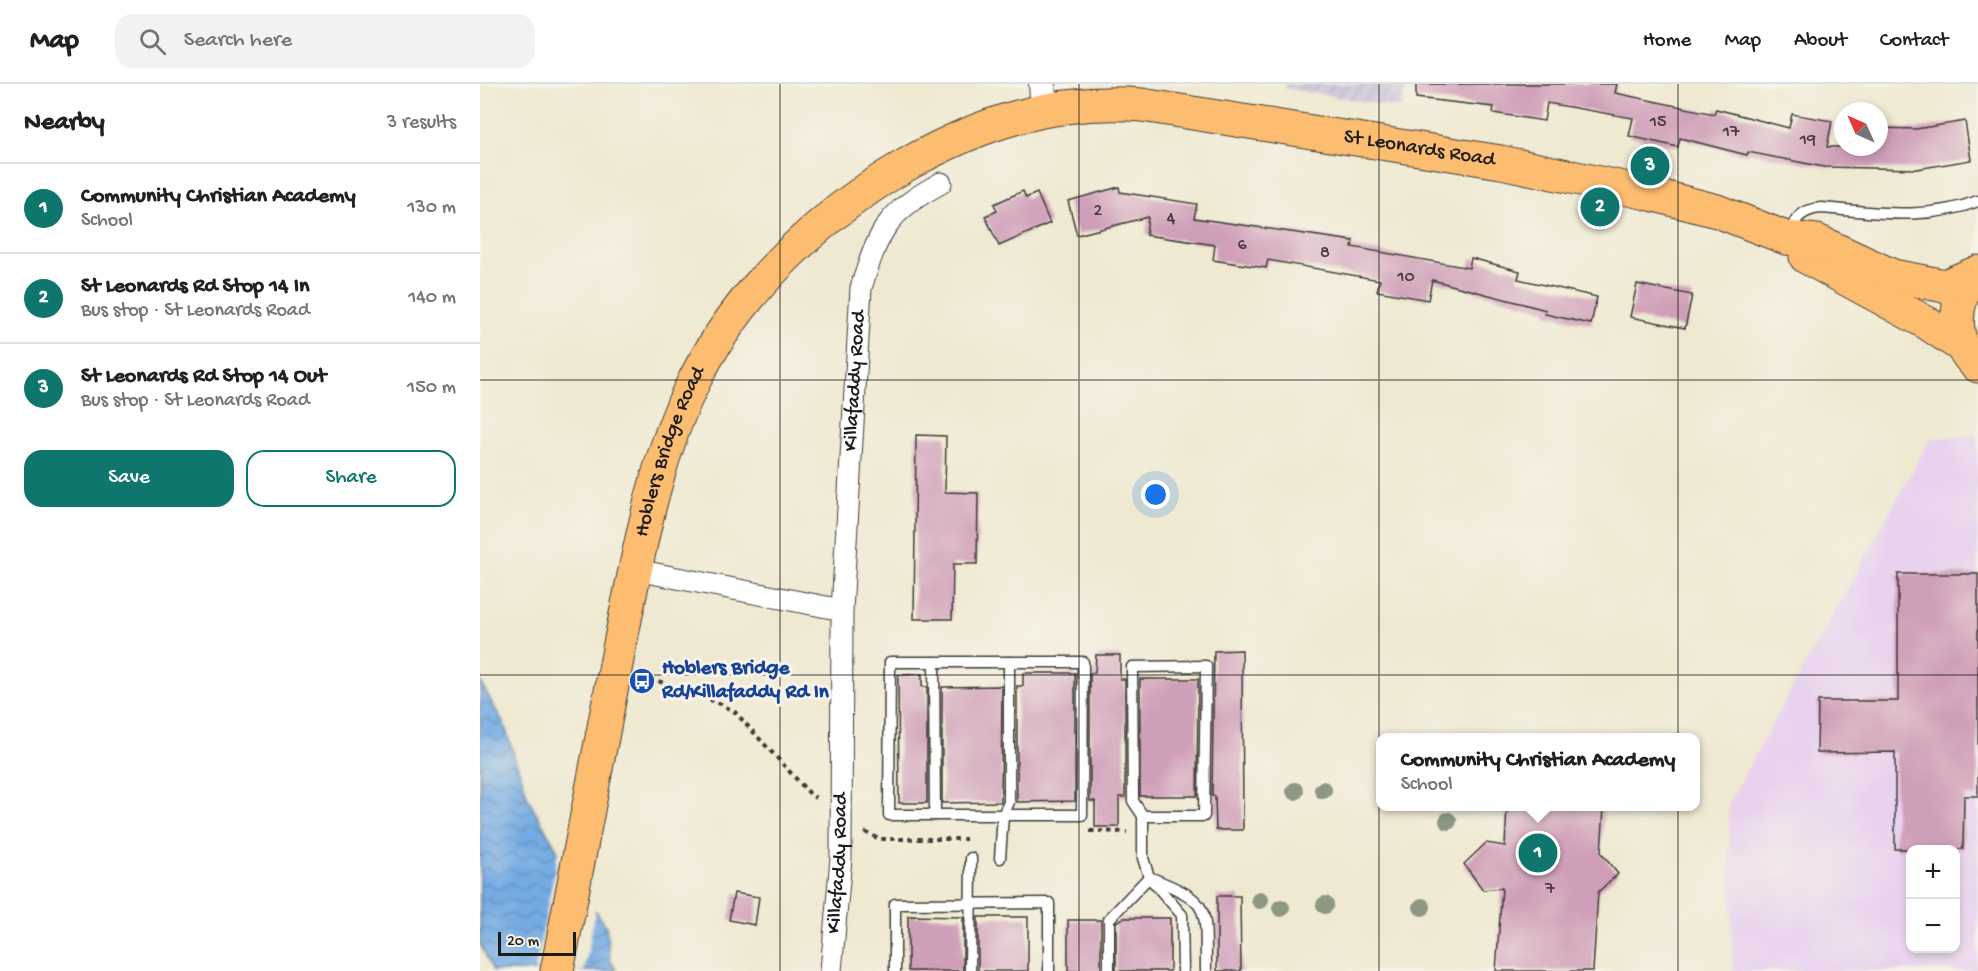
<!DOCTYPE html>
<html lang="en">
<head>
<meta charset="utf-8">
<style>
  :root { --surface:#fff; --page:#f2f2f2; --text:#202124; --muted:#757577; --line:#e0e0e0; --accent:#0f766e }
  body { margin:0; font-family:"Gochi Hand",sans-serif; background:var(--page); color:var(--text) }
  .controls { position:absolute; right:18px; bottom:18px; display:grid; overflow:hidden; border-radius:12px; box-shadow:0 3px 9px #0003 }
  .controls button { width:54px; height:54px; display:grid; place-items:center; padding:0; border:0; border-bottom:2px solid var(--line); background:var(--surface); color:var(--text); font:30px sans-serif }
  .compass { position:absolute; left:1354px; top:18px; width:54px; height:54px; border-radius:50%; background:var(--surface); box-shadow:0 3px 9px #0003; rotate:315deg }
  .scale { position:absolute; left:18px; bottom:15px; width:78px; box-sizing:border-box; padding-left:6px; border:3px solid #1c1c1c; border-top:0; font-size:16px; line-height:21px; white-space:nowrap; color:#1c1c1c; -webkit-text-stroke:4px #f7f3e8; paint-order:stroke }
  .you { position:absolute; left:676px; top:411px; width:21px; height:21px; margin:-15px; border:4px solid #fff; border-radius:50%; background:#1a73e8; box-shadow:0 0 0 9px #1a73e833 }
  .badge { display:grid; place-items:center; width:39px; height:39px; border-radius:50%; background:var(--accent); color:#fff; font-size:20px; font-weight:700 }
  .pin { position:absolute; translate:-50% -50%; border:3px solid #fff; box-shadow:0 2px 6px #0006 }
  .popup { position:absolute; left:896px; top:649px; width:324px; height:78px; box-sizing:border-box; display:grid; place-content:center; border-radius:12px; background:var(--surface); filter:drop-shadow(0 2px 4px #0005); font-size:20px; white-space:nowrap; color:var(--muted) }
  .popup b { font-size:22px; color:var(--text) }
  .popup::after { content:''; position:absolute; left:50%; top:100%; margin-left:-12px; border:12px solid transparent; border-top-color:var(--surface) }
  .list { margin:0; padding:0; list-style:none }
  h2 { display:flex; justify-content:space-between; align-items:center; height:78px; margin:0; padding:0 24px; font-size:26px }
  h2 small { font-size:20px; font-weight:400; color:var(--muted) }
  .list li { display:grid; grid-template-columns:39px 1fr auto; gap:18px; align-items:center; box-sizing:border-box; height:90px; padding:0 24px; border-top:2px solid var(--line) }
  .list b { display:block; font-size:22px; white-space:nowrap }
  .list p { margin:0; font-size:20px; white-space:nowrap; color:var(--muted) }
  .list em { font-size:20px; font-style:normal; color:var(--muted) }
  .actions { display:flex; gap:12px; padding:18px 24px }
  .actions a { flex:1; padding:14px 0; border:2px solid var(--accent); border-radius:18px; text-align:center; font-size:21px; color:var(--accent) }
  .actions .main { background:var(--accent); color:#fff }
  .icon { flex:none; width:33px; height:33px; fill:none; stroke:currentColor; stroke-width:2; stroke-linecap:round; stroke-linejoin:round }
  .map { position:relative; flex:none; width:1498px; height:887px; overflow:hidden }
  header { display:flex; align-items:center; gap:36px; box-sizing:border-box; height:84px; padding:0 30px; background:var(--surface); border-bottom:2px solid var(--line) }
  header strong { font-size:28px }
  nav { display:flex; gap:33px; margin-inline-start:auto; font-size:21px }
  .search { width:420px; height:54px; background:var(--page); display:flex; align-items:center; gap:15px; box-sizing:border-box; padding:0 21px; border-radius:18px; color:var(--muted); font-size:22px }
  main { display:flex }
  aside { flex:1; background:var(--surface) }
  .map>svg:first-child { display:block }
</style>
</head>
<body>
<header>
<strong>Map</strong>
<div class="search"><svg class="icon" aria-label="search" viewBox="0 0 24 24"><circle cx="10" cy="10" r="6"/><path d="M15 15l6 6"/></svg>Search here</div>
<nav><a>Home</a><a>Map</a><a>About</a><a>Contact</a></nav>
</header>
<main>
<aside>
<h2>Nearby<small>3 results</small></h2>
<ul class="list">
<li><span class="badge">1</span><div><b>Community Christian Academy</b><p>School</p></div><em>130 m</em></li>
<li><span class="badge">2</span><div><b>St Leonards Rd Stop 14 In</b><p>Bus stop · St Leonards Road</p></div><em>140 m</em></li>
<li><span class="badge">3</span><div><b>St Leonards Rd Stop 14 Out</b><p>Bus stop · St Leonards Road</p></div><em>150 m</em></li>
</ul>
<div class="actions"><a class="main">Save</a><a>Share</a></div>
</aside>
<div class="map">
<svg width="1498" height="887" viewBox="0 0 1498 887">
  <defs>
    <pattern id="industrial-furrows" width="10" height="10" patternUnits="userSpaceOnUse" patternTransform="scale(1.5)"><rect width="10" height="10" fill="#c9bfd7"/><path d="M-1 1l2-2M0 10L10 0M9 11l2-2" fill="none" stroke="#aca4b8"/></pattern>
    <pattern id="water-waves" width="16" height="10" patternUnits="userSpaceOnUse" patternTransform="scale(1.5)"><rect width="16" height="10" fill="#74abe3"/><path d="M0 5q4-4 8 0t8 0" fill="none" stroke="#5e8ab7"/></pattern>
  </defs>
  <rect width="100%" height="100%" fill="#f7f3e8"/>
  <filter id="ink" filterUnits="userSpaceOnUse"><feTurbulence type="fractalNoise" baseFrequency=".0167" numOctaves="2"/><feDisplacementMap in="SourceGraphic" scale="12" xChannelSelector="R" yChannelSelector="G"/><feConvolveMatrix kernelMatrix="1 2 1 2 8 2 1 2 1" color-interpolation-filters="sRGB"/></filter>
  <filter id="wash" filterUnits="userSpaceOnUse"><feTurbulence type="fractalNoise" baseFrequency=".008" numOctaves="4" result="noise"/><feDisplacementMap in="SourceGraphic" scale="24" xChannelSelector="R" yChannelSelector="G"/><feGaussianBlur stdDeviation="1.35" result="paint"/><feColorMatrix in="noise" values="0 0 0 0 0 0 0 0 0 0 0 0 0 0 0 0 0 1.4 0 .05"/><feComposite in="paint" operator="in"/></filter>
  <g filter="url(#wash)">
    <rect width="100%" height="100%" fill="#efe9d1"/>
    <path fill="#e8d2ee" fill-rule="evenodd" d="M 1498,350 L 1498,887 L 1253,887 L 1248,720 L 1450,355 ZM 1430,766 L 1476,766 L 1476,864 L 1430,864 Z"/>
    <path fill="url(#industrial-furrows)" d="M 806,0 L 926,0 L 921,24 L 805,4 Z"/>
    <path fill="url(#water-waves)" stroke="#486480" stroke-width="1.5" d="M 0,597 L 24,640 L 48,714 L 92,792 L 126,842 L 130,876 L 137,887 L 13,887 L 0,860 Z"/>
    <path fill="#efe9d1" d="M 79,763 L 116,822 L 104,887 L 55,887 Z"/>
    <g id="blocks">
      <g fill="#cf9eb8">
        <path d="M 936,0 L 1137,0 L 1135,9 L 1234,30 L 1236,25 L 1309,44 L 1312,30 L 1352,37 L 1347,63 L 1399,63 L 1399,44 L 1436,45 L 1485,37 L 1491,76 L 1437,85 L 1344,83 L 1268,68 L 1267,71 L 1200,54 L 1198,63 L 1149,52 L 1153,34 L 1067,19 L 1064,37 L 1013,29 L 1014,23 L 936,14 Z"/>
        <path d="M 639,103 L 640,108 L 717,120 L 714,134 L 873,157 L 872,163 L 989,184 L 991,174 L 1040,187 L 1038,195 L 1117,213 L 1111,240 L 1065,230 L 1066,226 L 952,196 L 948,216 L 897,207 L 900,196 L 788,176 L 786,184 L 733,176 L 735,161 L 666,151 L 668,133 L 597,151 L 588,117 Z"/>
        <path d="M 543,107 L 546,114 L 557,109 L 570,139 L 519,162 L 505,132 L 517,127 L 514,120 Z"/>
        <path d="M 1157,200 L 1212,211 L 1205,244 L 1150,233 Z"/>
        <path d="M 436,351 L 466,352 L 465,408 L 498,409 L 497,480 L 473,480 L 472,535 L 434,535 Z"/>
        <path d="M 1418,490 L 1498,490 L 1498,712 L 1484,712 L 1483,765 L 1415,765 L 1415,668 L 1337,669 L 1338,617 L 1418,617 Z"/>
        <path d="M 762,566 L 763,746 L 736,746 L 735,712 L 732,712 L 734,567 Z"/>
        <path d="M 616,571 L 640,571 L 640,595 L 645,595 L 645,713 L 639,713 L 639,743 L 615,743 L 615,717 L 610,717 L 610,589 L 615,589 Z"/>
        <path d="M 543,589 L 595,589 L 595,717 L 537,718 L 537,602 L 543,602 Z"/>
        <path d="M 442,590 L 442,603 L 447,603 L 447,719 L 419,719 L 418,591 Z"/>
        <path d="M 660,595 L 718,595 L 717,712 L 660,712 Z"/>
        <path d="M 522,602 L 521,718 L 462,719 L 462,603 Z"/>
        <path d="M 1027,723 L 1124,723 L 1121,769 L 1138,790 L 1118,808 L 1113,887 L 1016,887 L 1022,804 L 1003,806 L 984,780 L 1006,759 L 1025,762 Z"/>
        <path d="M 254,809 L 279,813 L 275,841 L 249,836 Z"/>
        <path d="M 737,812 L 760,812 L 761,887 L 737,887 Z"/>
        <path d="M 428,832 L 483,833 L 483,887 L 428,887 Z"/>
        <rect x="498" y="833" width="50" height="54"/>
        <path d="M 644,834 L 690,834 L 690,887 L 636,887 L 636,838 Z"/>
        <rect x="588" y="836" width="33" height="51"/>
      </g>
    </g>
  </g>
  <g filter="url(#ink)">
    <use href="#blocks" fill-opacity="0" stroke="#3c3b37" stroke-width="1.5"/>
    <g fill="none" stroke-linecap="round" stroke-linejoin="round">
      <g stroke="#3c3b37" stroke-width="13">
        <g id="service">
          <path d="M 1308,151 C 1316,134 1321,126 1341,124 C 1393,128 1448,137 1498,117"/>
          <path d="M 410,578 L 603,578 L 602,731 L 409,731 Z"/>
          <path d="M 454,578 L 455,731"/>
          <path d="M 663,732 L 724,732 L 726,582 L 652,583 L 653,717 L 663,732 L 663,774 L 669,793 L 702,831 L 703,887"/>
          <path d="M 520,774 L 523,731 L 529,718 L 529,578"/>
          <path d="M 669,793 C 733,819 725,821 726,887"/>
          <path d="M 415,887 L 415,820 L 569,819 L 569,887"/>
          <path d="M 490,887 L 491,774"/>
          <path d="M 629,887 L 629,835 L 669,793"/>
        </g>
      </g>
      <g stroke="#3c3b37" stroke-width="23">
        <g id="minor">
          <path d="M 156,486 L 362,526"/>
          <path id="s1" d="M 351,887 L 361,774 L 362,526 L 381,204 C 399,146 406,129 461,99"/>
        </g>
      </g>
      <g stroke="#3c3b37" stroke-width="28">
        <path id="tertiary" d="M 562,0 L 564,25"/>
      </g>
      <g stroke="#3c3b37" stroke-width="35">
        <g id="trunk">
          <path d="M 1326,173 L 1447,239 L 1483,263"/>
          <path d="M 1498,188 C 1473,212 1468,258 1498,282"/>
          <path id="s2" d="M 77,887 C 98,778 119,669 140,560 C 158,472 174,377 214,297 C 259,207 339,132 424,82 C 499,39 575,14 662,21 L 1021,78 L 1167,109 L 1237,127 L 1306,154 L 1337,157 L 1413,192 L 1465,202 L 1496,189"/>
        </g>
      </g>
      <g stroke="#3c3b37" stroke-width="4" stroke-dasharray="4.5 4.5" stroke-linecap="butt">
        <path d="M 170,594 L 241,620 L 255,628 L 331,711 L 336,714"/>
        <path d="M 610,747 L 647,748"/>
        <path d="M 385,748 L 399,755 L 486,755"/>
      </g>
      <use href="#service" stroke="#fff" stroke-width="10"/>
      <use href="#minor" stroke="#fff" stroke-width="21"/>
      <use href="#tertiary" stroke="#fff" stroke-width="26"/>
      <use href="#trunk" stroke="#fcbd6f" stroke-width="33"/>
    </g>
    <g fill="#8d9883">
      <circle cx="843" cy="706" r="9"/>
      <circle cx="815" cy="707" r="9"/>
      <circle cx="968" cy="737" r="9"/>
      <circle cx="780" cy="816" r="9"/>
      <circle cx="845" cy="821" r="9"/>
      <circle cx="942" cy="823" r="9"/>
      <circle cx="801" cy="824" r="9"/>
    </g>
  </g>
  <path fill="none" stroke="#1c1c1c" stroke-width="1.5" stroke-opacity="0.55" d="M 300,0 L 300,887M 599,0 L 599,887M 899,0 L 899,887M 1198,0 L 1198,887M 0,296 L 1498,296M 0,591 L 1498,591"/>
  <defs>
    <g id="bus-disc" transform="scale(1.35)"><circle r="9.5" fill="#1a4fb4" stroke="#f7f3e8"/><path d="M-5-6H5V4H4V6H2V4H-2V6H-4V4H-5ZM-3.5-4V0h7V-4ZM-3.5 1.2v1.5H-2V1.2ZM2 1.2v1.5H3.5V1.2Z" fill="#fff"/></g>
  </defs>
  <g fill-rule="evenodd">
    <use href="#bus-disc" x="162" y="597"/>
  </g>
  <g text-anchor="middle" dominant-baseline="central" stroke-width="6" stroke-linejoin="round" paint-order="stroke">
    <g font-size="18" fill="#493c43">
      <text x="1178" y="38">15</text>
      <text x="1251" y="48">17</text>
      <text x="1328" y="56">19</text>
      <text x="618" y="127">2</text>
      <text x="691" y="135">4</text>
      <text x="762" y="161">6</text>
      <text x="845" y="169">8</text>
      <text x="926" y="193">10</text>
      <text x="1070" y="805">7</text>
    </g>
    <g font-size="21" fill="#1c1c1c" stroke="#f7f3e8">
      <text stroke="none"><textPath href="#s2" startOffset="1442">St Leonards Road</textPath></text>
      <text stroke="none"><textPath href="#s1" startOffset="591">Killafaddy Road</textPath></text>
      <text stroke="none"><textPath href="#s2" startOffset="532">Hoblers Bridge Road</textPath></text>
      <text stroke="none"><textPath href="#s1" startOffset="108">Killafaddy Road</textPath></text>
    </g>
    <g font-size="21" font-weight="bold" fill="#164399" stroke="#f7f3e8" text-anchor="start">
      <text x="182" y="585">Hoblers Bridge<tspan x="182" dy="24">Rd/Killafaddy Rd In</tspan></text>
    </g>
  </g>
</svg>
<div class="controls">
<button>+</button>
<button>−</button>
</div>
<svg class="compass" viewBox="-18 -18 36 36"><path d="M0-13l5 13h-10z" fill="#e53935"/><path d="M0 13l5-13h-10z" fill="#757577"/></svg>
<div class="scale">20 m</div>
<div class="you"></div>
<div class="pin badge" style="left:1058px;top:769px">1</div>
<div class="popup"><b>Community Christian Academy</b>School</div>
<div class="pin badge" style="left:1120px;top:123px">2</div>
<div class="pin badge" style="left:1170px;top:82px">3</div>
</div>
</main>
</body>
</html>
